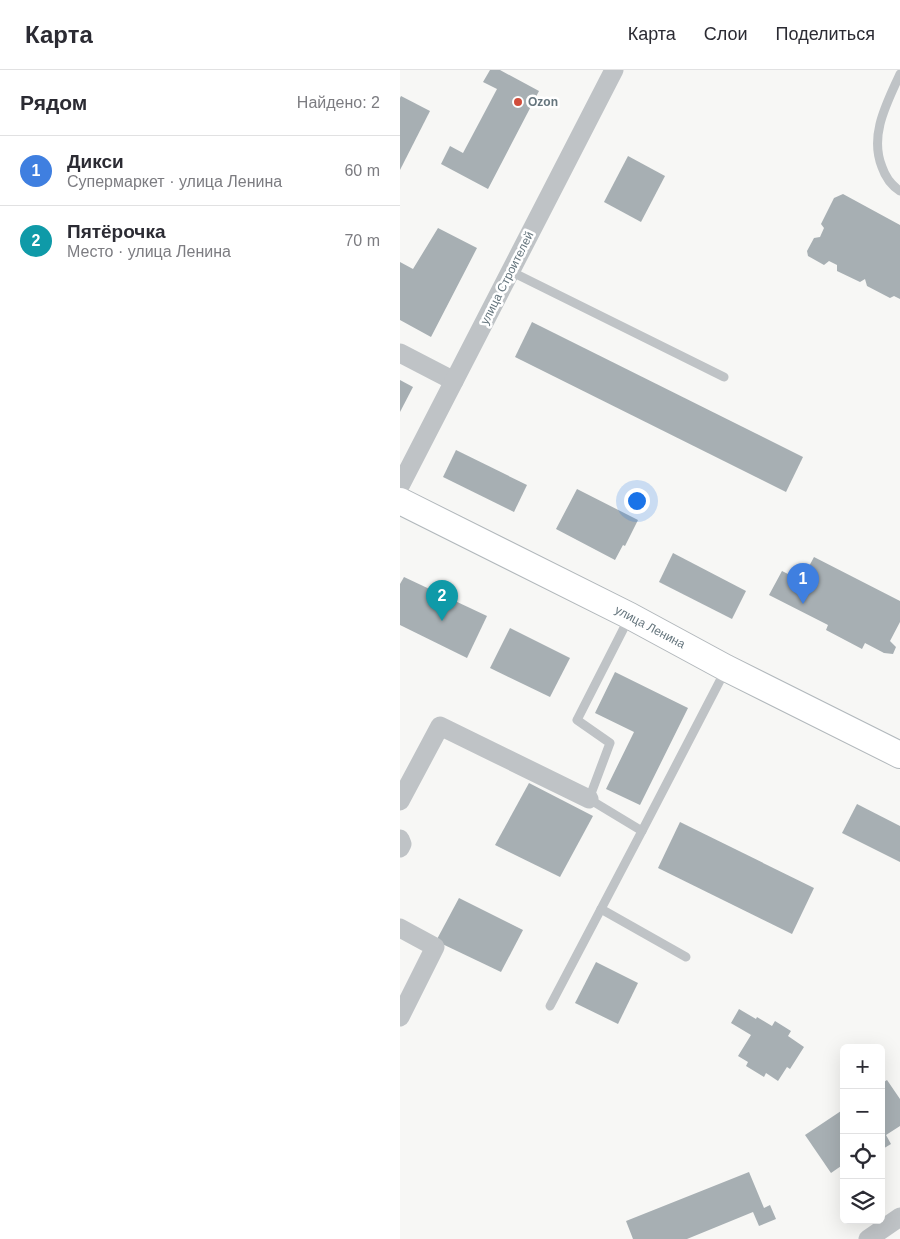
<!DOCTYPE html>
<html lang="ru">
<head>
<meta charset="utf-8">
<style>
  :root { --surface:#fff; --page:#f2f2f3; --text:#2b2b33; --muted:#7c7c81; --line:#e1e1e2; --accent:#d14d3b }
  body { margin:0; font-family:Arial,sans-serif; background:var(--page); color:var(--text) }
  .controls { position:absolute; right:15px; bottom:15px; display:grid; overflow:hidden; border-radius:8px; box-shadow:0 5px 20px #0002 }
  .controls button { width:45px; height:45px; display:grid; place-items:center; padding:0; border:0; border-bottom:1px solid var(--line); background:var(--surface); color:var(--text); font:25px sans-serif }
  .you { position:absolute; left:236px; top:430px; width:18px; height:18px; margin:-12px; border:4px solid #fff; border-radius:50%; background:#1a73e8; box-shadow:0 0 0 8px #1a73e833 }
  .badge { display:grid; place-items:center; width:32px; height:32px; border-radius:50%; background:var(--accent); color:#fff; font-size:16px; font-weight:700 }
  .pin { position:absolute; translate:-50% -41px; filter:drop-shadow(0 1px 2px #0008) }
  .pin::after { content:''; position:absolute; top:26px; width:18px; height:15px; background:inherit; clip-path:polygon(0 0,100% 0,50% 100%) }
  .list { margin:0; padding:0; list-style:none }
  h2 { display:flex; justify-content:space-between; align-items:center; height:65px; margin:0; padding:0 20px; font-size:21px }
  h2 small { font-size:16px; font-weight:400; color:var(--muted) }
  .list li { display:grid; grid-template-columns:32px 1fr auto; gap:15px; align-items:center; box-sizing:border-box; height:70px; padding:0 20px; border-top:1px solid var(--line) }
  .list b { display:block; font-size:19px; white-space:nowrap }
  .list p { margin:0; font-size:16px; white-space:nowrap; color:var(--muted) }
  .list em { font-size:16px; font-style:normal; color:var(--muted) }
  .icon { flex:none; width:28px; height:28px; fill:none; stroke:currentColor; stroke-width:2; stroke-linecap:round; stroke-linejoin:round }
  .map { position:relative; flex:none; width:500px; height:1169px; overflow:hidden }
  header { display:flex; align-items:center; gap:30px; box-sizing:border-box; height:70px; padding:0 25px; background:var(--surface); border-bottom:1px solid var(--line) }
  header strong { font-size:24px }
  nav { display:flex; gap:28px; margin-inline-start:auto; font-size:18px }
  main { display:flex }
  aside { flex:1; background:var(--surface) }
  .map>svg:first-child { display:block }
</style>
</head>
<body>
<header>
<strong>Карта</strong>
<nav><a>Карта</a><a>Слои</a><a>Поделиться</a></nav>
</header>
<main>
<aside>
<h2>Рядом<small>Найдено: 2</small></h2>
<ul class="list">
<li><span class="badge" style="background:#3f7fe0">1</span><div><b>Дикси</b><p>Супермаркет · улица Ленина</p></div><em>60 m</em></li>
<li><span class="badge" style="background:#0f9aa8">2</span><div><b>Пятёрочка</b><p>Место · улица Ленина</p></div><em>70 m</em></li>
</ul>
</aside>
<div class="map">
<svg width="500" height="1169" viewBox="0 0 500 1169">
  <rect width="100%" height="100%" fill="#f7f7f5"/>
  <g fill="#a7afb3">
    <path d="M 90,0 L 100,0 L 139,21 L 88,119 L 41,94 L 50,76 L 63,83 L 97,19 L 83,12 Z"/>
    <path d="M 1,26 L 30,41 L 0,100 L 0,28 Z"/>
    <path d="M 228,86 L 265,106 L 241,152 L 204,132 Z"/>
    <path d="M 443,124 L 500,155 L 500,229 L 494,226 L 490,228 L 467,216 L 465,209 L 460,212 L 437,201 L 437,195 L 429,191 L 424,195 L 408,186 L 407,181 L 414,168 L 420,167 L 424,158 L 421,154 L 434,128 Z"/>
    <path d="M 38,158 L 77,178 L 31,267 L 0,250 L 0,192 L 13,199 Z"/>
    <path d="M 132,252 L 403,387 L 386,422 L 115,287 Z"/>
    <path d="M 0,310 L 13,317 L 0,342 Z"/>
    <path d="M 56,380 L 127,415 L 114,442 L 43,407 Z"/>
    <path d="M 177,419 L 238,450 L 225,476 L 223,475 L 215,490 L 156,459 Z"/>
    <path d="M 273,483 L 346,521 L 332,549 L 259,512 Z"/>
    <path d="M 414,487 L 500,531 L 500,552 L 490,571 L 496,577 L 493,584 L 484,583 L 465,573 L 462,579 L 426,560 L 428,555 L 369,525 L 382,501 L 394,507 L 392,511 L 399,515 Z"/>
    <path d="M 4,507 L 87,546 L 67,588 L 0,555 L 0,514 Z"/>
    <path d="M 110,558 L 170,588 L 150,627 L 90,598 Z"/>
    <path d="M 215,602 L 288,638 L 240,735 L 206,719 L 234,662 L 195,643 Z"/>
    <path d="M 129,713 L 193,746 L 160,807 L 95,775 Z"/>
    <path d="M 457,734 L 500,756 L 500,792 L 442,763 Z"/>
    <path d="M 280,752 L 414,818 L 392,864 L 258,798 Z"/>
    <path d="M 59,828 L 123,860 L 101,902 L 36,871 Z"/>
    <path d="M 196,892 L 238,913 L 218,954 L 175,933 Z"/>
    <path d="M 339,939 L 356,949 L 357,947 L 372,956 L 375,951 L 391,961 L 388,966 L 404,977 L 390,999 L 387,997 L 378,1011 L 366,1003 L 364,1007 L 346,996 L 348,992 L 338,986 L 351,965 L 331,953 Z"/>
    <path d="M 487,1010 L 500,1029 L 500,1056 L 486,1065 L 491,1074 L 481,1080 L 481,1014 Z"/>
    <path d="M 444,1039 L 444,1094 L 431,1103 L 405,1065 Z"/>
    <path d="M 349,1102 L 364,1138 L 370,1135 L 376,1149 L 359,1156 L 353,1142 L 287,1169 L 233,1169 L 226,1151 Z"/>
  </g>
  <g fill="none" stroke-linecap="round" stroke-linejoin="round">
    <g stroke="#b1b7bb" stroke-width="28">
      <path id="secondary" d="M 0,431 L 230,546 L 326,598 L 500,685"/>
    </g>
    <g stroke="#bfc3c6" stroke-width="9">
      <path d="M 500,4 C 487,33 469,65 482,97 C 485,106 491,115 500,121"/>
      <path d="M 110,201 L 324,307"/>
      <path d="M 229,548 L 177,650 L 210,673 L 189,729 L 242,761 L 325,601"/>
      <path d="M 201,839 L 286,887"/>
      <path d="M 150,936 L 242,761"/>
    </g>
    <g stroke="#bfc3c6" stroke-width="19">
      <path d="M 0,283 L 54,311"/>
      <path d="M 0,416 L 214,0"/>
      <path d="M 0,731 L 40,656 L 189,729"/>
      <path d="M 0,769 L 2,774 L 0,778"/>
      <path d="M 0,858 L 35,877 L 0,947"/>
      <path d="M 468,1169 L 500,1147"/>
    </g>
    <use href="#secondary" stroke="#fff" stroke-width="26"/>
  </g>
  <circle fill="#d14d3b" stroke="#fff" stroke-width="2" cx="118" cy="32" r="5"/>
  <g text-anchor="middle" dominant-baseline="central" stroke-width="5" stroke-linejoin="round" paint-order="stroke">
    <g font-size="12" font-weight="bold" fill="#65757d" stroke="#fff" text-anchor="start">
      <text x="128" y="32">Ozon</text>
    </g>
    <g font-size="12" fill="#65757d" stroke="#fff">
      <text transform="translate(107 208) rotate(-63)">улица Строителей</text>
      <text transform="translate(250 557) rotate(28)">улица Ленина</text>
    </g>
  </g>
</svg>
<div class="controls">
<button>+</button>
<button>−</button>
<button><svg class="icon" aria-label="locate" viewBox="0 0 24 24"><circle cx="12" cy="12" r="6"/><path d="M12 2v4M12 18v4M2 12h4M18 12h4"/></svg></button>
<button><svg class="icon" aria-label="layers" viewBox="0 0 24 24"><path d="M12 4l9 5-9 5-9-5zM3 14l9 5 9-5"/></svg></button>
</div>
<div class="you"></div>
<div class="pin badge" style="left:403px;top:534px;background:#3f7fe0">1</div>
<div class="pin badge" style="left:42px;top:551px;background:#0f9aa8">2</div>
</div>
</main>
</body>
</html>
